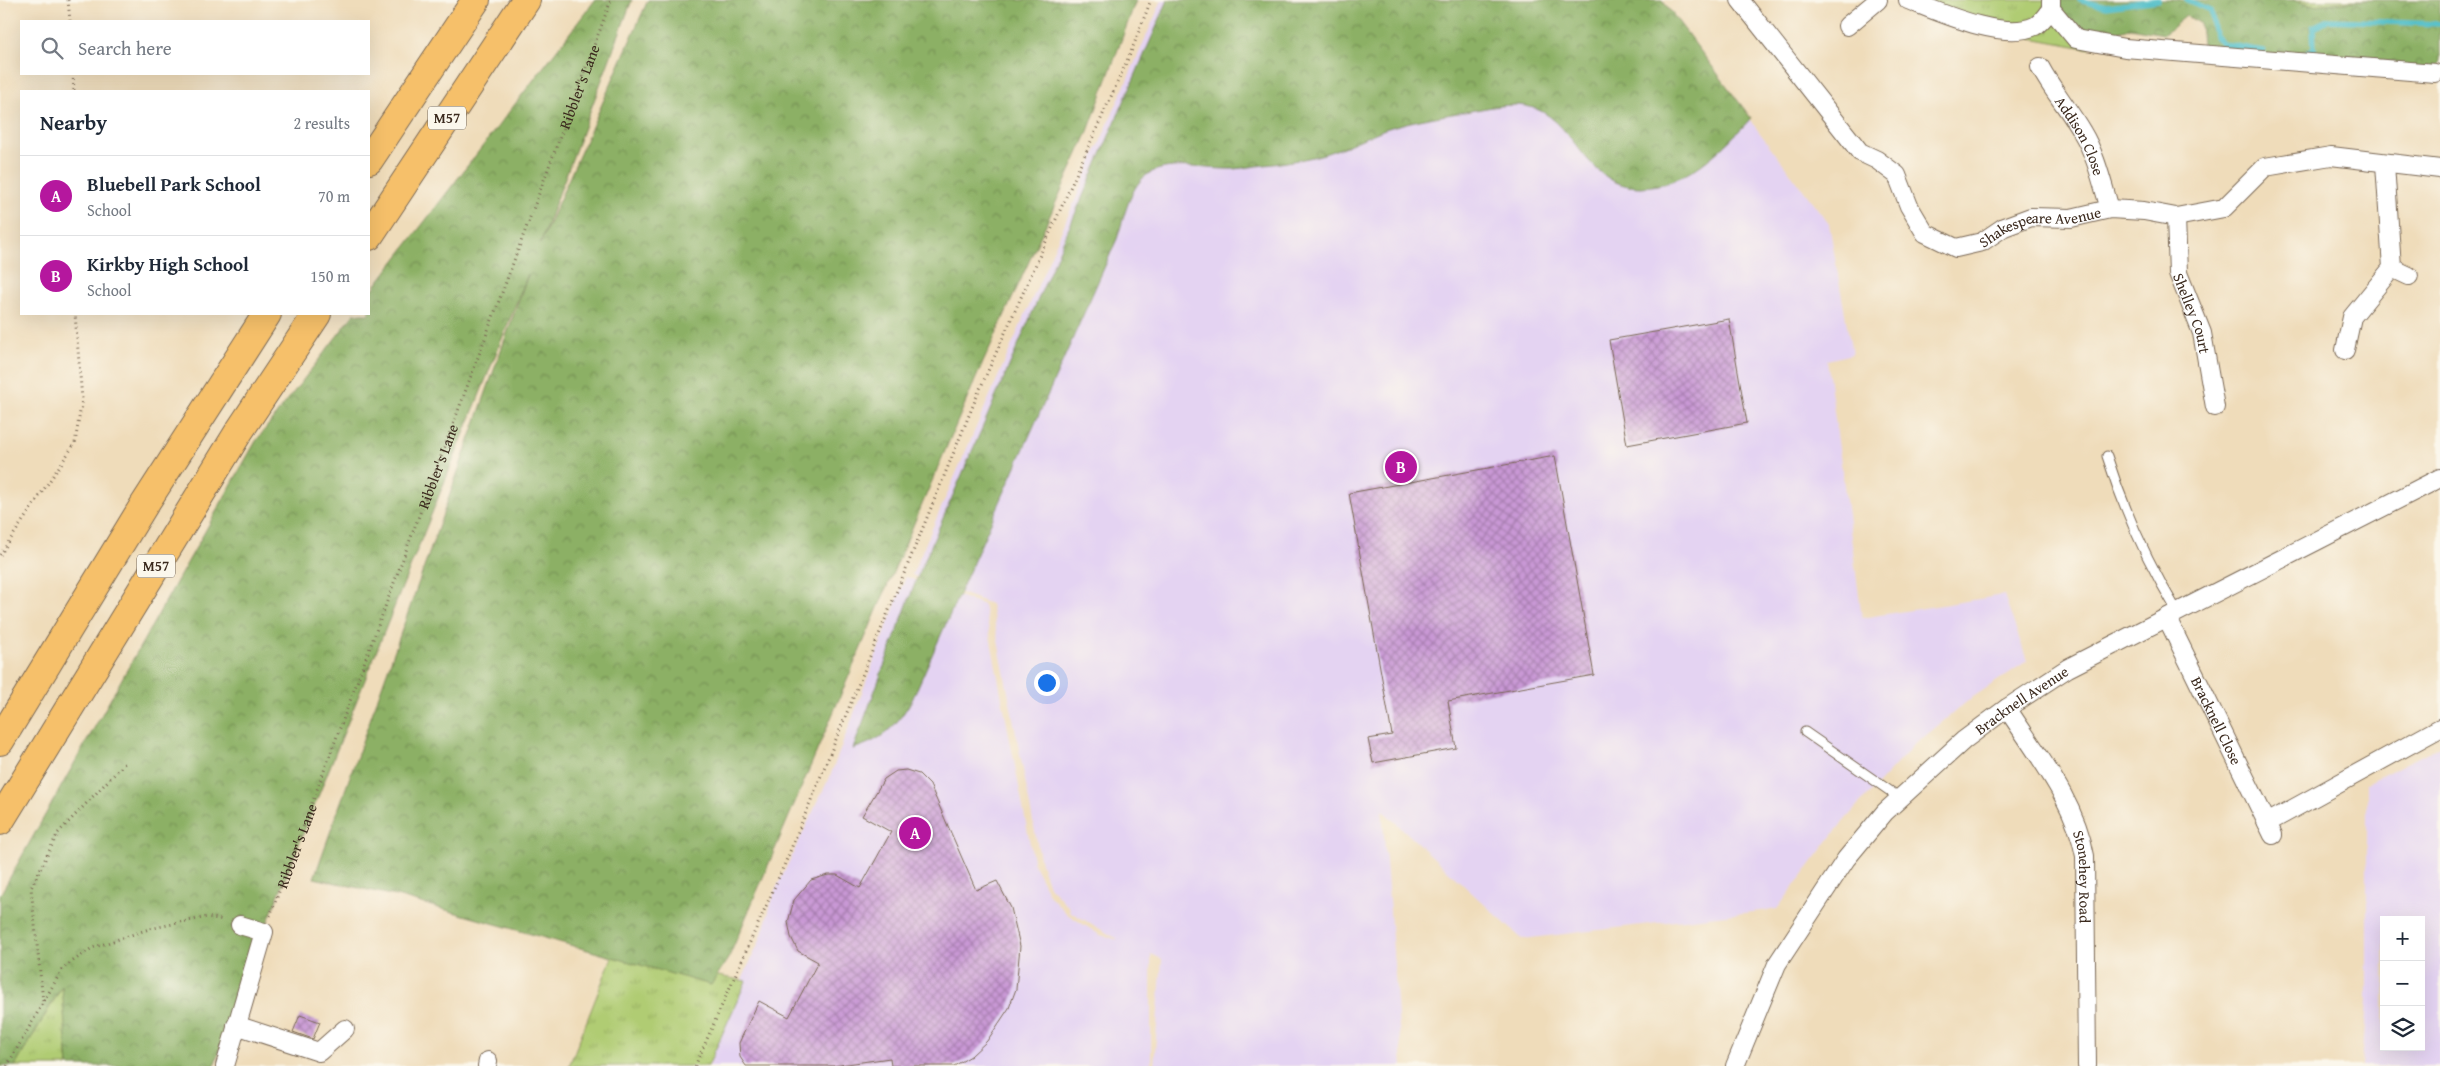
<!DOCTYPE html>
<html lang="en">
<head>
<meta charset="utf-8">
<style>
  :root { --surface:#fff; --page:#f6f6f7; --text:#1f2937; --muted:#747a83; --line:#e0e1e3; --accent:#b5179e }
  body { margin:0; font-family:"Gentium Book Plus",serif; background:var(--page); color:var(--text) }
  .controls { position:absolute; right:15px; bottom:15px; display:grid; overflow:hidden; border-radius:0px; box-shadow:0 5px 20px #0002 }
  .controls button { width:45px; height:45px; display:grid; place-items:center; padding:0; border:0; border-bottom:1px solid var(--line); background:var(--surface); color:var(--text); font:25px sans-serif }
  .you { position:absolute; left:1046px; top:682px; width:18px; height:18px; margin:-12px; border:4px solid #fff; border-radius:50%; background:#1a73e8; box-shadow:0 0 0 8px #1a73e833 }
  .badge { display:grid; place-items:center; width:32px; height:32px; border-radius:50%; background:var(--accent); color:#fff; font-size:16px; font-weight:700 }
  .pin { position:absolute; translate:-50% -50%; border:2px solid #fff; box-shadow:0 1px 5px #0006 }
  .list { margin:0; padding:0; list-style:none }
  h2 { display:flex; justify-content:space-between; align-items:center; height:65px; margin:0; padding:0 20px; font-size:21px }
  h2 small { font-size:16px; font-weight:400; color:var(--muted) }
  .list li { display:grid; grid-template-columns:32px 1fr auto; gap:15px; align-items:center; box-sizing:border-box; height:80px; padding:0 20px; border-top:1px solid var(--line) }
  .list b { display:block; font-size:19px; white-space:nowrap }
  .list p { margin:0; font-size:16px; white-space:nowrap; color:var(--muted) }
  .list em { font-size:16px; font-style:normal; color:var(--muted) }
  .icon { flex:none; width:28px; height:28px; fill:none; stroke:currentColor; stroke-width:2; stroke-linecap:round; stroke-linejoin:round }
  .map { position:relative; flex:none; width:2440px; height:1066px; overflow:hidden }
  .search { position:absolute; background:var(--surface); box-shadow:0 5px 20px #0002; left:20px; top:20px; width:350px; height:55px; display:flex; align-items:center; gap:12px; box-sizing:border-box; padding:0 18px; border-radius:0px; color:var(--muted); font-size:19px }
  .panel { position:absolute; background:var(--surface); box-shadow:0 5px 20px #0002; left:20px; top:90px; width:350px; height:225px; border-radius:0px }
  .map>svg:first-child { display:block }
</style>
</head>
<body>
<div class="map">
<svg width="2440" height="1066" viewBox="0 0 2440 1066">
  <defs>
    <pattern id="grass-tufts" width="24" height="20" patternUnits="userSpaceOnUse" patternTransform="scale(1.25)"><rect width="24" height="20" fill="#b0cc73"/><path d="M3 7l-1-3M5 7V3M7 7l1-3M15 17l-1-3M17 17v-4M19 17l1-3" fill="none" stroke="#98af63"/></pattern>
    <pattern id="forest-crowns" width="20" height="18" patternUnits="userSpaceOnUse" patternTransform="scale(1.25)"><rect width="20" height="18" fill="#8cb065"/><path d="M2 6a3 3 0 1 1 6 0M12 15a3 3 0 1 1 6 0" fill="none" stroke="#748f53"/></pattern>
    <pattern id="building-cross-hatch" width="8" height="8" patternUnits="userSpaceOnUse" patternTransform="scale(1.25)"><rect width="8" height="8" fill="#c998d5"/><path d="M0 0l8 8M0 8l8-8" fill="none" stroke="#a47cac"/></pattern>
  </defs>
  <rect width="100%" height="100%" fill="#fbf7ec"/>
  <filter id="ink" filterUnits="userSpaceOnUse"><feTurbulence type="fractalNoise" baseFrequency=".02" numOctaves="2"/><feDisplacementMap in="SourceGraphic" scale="10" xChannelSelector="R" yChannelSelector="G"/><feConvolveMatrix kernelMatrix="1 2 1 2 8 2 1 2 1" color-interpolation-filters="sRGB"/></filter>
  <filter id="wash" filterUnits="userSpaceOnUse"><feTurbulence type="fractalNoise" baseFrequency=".0096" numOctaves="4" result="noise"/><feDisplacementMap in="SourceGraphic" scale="20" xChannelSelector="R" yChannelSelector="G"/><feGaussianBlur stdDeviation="1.12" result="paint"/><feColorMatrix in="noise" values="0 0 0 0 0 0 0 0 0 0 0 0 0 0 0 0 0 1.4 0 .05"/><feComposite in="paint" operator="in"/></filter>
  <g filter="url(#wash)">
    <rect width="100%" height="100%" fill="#efdcba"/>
    <g fill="#e4d3f2" fill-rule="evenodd">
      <path d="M 1162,0 L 1659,0 L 1829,224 L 1852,354 L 1827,360 L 1862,618 L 2004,595 L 2027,661 L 1970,699 L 1913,746 L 1842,823 L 1777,909 L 1522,939 L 1382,810 L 1402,1066 L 1154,1066 L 1162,959 L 1151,954 L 1151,1066 L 709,1066 L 737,991 L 761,938 L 775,891 L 831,774 L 906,577 L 984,605 L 1034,865 L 1050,896 L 1067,914 L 1100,935 L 1119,940 L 1069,911 L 1070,908 L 1049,886 L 1041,863 L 991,604 L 912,575 Z"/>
      <path d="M 2440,746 L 2440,1066 L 2362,1066 L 2367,1000 L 2367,783 ZM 2384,920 L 2421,920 L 2421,1047 L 2384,1047 Z"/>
    </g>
    <g fill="url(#grass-tufts)" stroke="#767b48">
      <path d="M 1913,0 L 2051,0 L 2091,49 L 1938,21 Z"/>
      <path d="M 2292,0 L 2367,0 L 2314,5 Z"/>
      <path d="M 612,957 L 746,981 L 708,1066 L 569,1066 Z"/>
      <path d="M 63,985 L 68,1066 L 15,1066 Z"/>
    </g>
    <g fill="url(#forest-crowns)" stroke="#646d42">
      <path d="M 595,0 L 632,0 L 540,244 L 648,0 L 1136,0 L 1087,134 L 976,378 L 729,957 L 711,985 L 400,897 L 314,878 L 528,274 L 242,986 L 214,1066 L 68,1066 L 62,986 L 15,1066 L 0,1066 L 0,895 L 256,441 L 354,314 L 369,314 L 369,294 Z"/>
      <path d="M 1168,0 L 1662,0 L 1751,118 C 1722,150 1686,187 1639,187 C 1583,187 1574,114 1526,106 C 1509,103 1487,108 1470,111 C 1441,116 1413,120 1385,129 C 1367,136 1351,145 1333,151 C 1314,158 1293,161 1274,164 C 1260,165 1246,168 1233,169 C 1209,170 1171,161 1150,173 C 1130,183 1124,219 1117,239 L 912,700 C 895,728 884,739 853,749 L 917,578 Z"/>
      <path d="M 2051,0 L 2292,0 L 2314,5 L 2367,0 L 2440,0 L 2440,60 L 2435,73 L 2203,54 L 2200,23 L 2186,16 L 2164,34 L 2130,28 L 2086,41 Z"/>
    </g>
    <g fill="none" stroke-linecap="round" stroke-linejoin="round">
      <g stroke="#50bec8" stroke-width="5.5">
        <path d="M 2079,0 L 2106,7 L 2158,0"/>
        <path d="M 2187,0 L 2211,10 L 2215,36 L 2224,44 L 2263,51"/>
        <path d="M 2302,57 L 2314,49 L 2313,27 L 2328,20 L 2440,24"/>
      </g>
    </g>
    <g id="blocks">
      <g fill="url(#building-cross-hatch)">
        <path d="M 1729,319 L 1747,423 L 1627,445 L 1609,340 Z"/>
        <path d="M 1555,456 L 1594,675 L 1448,701 L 1456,748 L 1373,763 L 1368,739 L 1392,735 L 1349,493 Z"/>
        <path d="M 906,770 L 919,774 L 930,785 L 976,890 L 997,881 L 1011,908 L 1020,946 L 1016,989 L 1009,1008 L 987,1041 L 971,1056 L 954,1066 L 891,1066 L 890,1058 L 833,1066 L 746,1066 L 740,1057 L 739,1043 L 759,1001 L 789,1017 L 818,962 L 798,951 L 791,937 L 788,922 L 794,900 L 811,880 L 828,875 L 837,875 L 860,888 L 891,832 L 862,816 L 884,779 L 896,771 Z"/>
        <path d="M 300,1015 L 320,1022 L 313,1039 L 293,1032 Z"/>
      </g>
    </g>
  </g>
  <g filter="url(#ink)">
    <use href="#blocks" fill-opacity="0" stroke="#7a6855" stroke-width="1"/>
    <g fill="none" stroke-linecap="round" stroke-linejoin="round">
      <g stroke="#7a6855" stroke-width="11">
        <g id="service">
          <path d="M 2107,456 C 2124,510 2148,563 2177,611"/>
          <path d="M 1805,732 L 1900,798"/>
        </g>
      </g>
      <g stroke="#7a6855" stroke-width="20">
        <g id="minor">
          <path id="s2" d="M 1740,0 L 1860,152 L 1877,160 L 1897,175 L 1909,206 L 1925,233 L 1956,248 L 1982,242 L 2004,227 L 2031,217 L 2071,218 L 2110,209 L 2144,211 L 2176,217 L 2224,208 L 2265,167 L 2331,156 L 2440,169"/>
          <path d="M 1908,0 C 1939,12 2003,41 2035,26 C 2041,23 2047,14 2051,9 L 2051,0"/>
          <path d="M 2051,9 L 2076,39 L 2125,48 L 2435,73"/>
          <path d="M 1847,26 L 1878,0"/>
          <path id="s3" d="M 2040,67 C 2052,90 2069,109 2082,132 C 2096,155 2102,183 2110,209"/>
          <path id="s4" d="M 2176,217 L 2178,273 L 2202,333 L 2215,407"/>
          <path d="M 2392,268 L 2409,276"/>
          <path d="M 2345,350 L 2352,317 L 2392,268 L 2385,164"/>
          <path id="s5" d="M 2167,618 L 2273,835"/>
          <path id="s6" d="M 2007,708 C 2037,755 2075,800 2085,856 L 2087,1066"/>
          <path d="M 2267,823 L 2440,728"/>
          <path d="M 236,1025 L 319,1052 L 345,1029"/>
          <path d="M 225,1066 L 264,932 L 240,925"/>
          <path d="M 487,1066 L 488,1061"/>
          <path id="s7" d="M 1735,1066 L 1777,964 L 1846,859 L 1885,812 L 1964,740 L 2007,708 L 2068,668 L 2440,478"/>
        </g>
      </g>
      <g stroke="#7a6855" stroke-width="30">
        <g id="motorway">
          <path d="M 369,160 L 476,0"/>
          <path d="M 369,236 L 526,0"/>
          <path d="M 0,741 L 144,505 L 267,314"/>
          <path d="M 0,821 L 238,433 L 317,314"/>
        </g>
      </g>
      <g stroke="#7a6855" stroke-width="3" stroke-dasharray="1 4" stroke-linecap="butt">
        <path d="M 68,0 L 70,21"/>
        <path d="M 73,74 L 74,91"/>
        <path d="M 0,555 L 75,443 L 82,399 L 75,314"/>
        <path id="s1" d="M 270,916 L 611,0"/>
        <path d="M 43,1001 L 31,888 L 58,833 L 126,762"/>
        <path d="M 7,1066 L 63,968 L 92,948 L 149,929 L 207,917 L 224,920"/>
        <path d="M 695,1066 L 786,861 L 979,391 L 1131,52 L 1151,0"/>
      </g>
      <use href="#service" stroke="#fff" stroke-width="9"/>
      <use href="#minor" stroke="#fff" stroke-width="18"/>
      <use href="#motorway" stroke="#f6c06b" stroke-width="28"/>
    </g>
  </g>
  <g text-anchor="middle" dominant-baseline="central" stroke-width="4" stroke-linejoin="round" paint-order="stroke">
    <g fill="#fbf7ec" stroke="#75685c" stroke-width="1">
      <rect x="428" y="106.5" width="38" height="23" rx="4"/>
      <rect x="137" y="554.5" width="38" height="23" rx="4"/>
    </g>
    <g font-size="14" font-weight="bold" fill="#3b2a1e">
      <text x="447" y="118">M57</text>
      <text x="156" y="566">M57</text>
    </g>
    <g font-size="15" fill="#3b2a1e" stroke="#fbf7ec">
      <text stroke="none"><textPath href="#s1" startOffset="885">Ribbler's Lane</textPath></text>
      <text stroke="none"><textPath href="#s3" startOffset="80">Addison Close</textPath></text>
      <text stroke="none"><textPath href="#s2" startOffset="425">Shakespeare Avenue</textPath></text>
      <text stroke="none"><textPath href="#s4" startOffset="99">Shelley Court</textPath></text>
      <text stroke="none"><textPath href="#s1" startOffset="480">Ribbler's Lane</textPath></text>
      <text stroke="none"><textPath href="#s7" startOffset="474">Bracknell Avenue</textPath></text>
      <text stroke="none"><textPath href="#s5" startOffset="114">Bracknell Close</textPath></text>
      <text stroke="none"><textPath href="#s1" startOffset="75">Ribbler's Lane</textPath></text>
      <text stroke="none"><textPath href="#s6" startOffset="189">Stonehey Road</textPath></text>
    </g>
  </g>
</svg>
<div class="controls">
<button>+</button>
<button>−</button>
<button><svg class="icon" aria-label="layers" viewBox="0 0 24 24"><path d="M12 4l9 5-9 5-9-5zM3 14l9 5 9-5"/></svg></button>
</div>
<div class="you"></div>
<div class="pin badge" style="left:915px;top:833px">A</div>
<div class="pin badge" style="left:1401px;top:467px">B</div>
<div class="search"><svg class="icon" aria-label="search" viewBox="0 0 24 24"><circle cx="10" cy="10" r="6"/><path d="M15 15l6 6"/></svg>Search here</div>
<section class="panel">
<h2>Nearby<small>2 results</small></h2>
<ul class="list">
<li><span class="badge">A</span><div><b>Bluebell Park School</b><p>School</p></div><em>70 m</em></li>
<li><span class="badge">B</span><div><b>Kirkby High School</b><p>School</p></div><em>150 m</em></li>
</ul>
</section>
</div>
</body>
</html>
